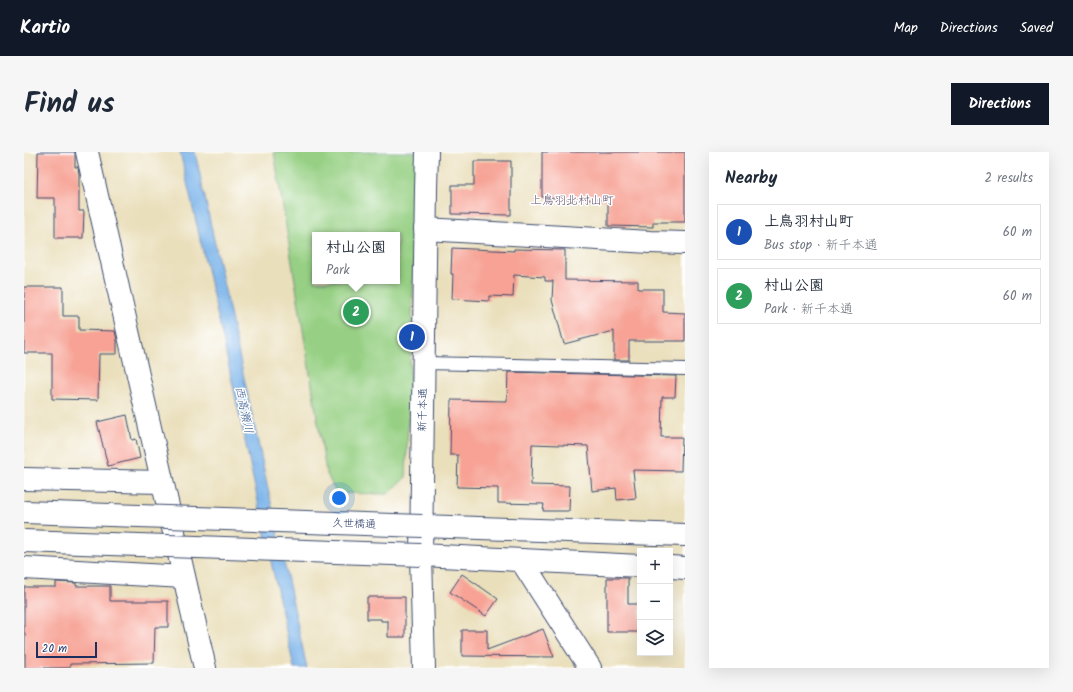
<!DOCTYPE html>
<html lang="en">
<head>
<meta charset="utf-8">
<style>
  :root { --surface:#fff; --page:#f6f6f7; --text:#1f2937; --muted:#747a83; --line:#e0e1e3; --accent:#111827 }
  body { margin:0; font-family:Kalam,"Klee One",sans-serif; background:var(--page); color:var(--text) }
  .controls { position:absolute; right:12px; bottom:12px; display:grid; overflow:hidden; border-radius:0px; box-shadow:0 4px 16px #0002 }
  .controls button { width:36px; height:36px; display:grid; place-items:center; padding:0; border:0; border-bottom:1px solid var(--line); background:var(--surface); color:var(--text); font:20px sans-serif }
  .scale { position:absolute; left:12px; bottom:10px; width:61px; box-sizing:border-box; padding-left:4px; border:2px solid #1b2f5e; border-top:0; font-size:11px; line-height:14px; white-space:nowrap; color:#1b2f5e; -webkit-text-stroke:3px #fff; paint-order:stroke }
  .you { position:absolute; left:315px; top:346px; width:14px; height:14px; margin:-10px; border:3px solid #fff; border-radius:50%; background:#1a73e8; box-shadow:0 0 0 6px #1a73e833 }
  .badge { display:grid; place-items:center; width:26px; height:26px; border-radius:50%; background:var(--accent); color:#fff; font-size:13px; font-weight:700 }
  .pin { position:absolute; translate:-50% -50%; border:2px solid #fff; box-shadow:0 1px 4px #0006 }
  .popup { position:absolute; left:288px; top:80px; width:88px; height:52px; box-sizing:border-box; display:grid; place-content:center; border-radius:0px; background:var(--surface); filter:drop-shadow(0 1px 3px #0005); font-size:13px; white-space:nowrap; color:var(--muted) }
  .popup b { font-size:15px; color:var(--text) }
  .popup::after { content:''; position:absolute; left:50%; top:100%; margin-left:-8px; border:8px solid transparent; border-top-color:var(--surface) }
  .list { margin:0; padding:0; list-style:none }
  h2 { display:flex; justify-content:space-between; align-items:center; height:52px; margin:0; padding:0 16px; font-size:17px }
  h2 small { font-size:13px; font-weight:400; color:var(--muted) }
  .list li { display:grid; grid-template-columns:26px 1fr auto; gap:12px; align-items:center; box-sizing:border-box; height:56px; margin:0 8px 8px; padding:0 8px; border:1px solid var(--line); border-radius:0px }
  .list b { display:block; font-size:15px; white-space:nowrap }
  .list p { margin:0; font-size:13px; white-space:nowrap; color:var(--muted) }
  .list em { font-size:13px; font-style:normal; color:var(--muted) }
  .icon { flex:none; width:22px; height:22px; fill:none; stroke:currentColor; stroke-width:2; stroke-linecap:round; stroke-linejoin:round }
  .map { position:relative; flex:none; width:661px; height:516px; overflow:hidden; border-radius:0px }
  header { display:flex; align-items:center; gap:24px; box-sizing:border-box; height:56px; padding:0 20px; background:var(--accent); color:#fff }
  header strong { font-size:19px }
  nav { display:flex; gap:22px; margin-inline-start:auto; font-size:14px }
  .intro { display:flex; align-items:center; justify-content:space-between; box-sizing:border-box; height:96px; padding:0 24px }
  h1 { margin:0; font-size:28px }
  .button { padding:10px 18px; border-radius:0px; background:var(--accent); color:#fff; font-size:14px; font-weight:700 }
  main { display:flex; gap:24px; padding:0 24px }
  aside { flex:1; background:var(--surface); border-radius:0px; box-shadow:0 4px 16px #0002 }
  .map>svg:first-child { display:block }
</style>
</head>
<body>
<header>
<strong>Kartio</strong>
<nav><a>Map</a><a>Directions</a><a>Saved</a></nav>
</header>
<div class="intro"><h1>Find us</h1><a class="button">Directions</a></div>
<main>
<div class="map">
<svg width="661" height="516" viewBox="0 0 661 516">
  <rect width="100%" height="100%" fill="#fff"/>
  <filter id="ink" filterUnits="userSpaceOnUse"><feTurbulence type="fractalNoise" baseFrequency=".025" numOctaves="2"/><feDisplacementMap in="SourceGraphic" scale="8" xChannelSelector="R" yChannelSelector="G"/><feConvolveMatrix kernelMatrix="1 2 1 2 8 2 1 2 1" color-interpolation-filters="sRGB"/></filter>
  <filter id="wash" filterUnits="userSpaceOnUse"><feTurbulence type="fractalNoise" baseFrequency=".012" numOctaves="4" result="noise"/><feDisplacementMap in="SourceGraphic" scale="16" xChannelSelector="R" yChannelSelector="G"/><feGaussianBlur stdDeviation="0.9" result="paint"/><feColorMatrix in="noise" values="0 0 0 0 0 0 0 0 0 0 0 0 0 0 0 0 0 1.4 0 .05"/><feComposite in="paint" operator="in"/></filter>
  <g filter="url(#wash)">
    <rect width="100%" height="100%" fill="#eadfbb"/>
    <path fill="#97d084" stroke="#598071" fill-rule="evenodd" d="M 250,0 L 394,0 L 382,325 L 364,342 L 312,341 L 302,320 ZM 291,83 L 373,83 L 373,129 L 291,129 Z"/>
    <path fill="#78b2e9" stroke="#4a70a4" d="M 156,0 L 171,0 L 283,516 L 270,516 L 197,178 Z"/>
    <g id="blocks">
      <g fill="#f7a294">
        <path d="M 14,0 L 51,0 L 51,15 L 54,15 L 55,22 L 55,59 L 60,59 L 59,86 L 31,86 L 31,46 L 13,46 Z"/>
        <path d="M 518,0 L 661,0 L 661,70 L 629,70 L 629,75 L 584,74 L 584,48 L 534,47 L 534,46 L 518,45 Z"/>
        <path d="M 450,9 L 487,9 L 487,63 L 428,62 L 428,33 L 450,33 Z"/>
        <path d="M 428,96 L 490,99 L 490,97 L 541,98 L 541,128 L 614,129 L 614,137 L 639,137 L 639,160 L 661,161 L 661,189 L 605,189 L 605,208 L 590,208 L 590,179 L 540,192 L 528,148 L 529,129 L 521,129 L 521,125 L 490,123 L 489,145 L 465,144 L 465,149 L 428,147 L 429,122 L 427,122 Z"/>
        <path d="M 0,135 L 39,135 L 39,164 L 55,164 L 55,178 L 91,179 L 93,188 L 93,202 L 75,202 L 74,248 L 28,247 L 28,201 L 0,201 Z"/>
        <path d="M 484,220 L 652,224 L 651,245 L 638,245 L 637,285 L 658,285 L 657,319 L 609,318 L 612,346 L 593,348 L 592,336 L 568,339 L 564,294 L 508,292 L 507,333 L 546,334 L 545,359 L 519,359 L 520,352 L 474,351 L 474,336 L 433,335 L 434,303 L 426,303 L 427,248 L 483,249 Z"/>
        <path d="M 103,263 L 108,288 L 112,287 L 116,306 L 84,314 L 73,270 Z"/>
        <path d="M 438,422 L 474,447 L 462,464 L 426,440 Z"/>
        <path d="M 583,426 L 604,426 L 604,452 L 616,452 L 616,480 L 583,480 Z"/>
        <path d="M 32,430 L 52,431 L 52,434 L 86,434 L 86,449 L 144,449 L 144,475 L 131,475 L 130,511 L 46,512 L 46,516 L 1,516 L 1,481 L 0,481 L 0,435 L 32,435 Z"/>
        <path d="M 343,445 L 381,445 L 381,485 L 364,485 L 364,469 L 357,469 L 357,467 L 343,467 Z"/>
        <path d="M 519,477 L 530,505 L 438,504 L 438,478 L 463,478 L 463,498 Z"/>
      </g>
    </g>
  </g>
  <g filter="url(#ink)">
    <use href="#blocks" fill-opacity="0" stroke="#3a496c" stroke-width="1"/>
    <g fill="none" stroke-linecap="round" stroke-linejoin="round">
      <g stroke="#3a496c" stroke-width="14">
        <path id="service" d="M 400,211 L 661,217"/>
      </g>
      <g stroke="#3a496c" stroke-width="24">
        <g id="minor">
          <path d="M 63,0 L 181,516"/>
          <path d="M 401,77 L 626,90 L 661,91"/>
          <path d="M 0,327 L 138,330"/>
          <path d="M 497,408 L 566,516"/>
          <path d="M 0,416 L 160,425"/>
        </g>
      </g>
      <g stroke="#3a496c" stroke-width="24">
        <g id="tertiary">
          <path d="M 398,374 L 661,383"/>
          <path d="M 397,403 L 616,414"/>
          <path d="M 646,415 L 661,416"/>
          <path d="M 400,516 L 397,403 L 402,37 L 403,0"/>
        </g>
      </g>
      <use href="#service" stroke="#fff" stroke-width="12"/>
      <use href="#minor" stroke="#fff" stroke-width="22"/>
      <use href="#tertiary" stroke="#fff" stroke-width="22"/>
      <g stroke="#3a496c" stroke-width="24" stroke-linecap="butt">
        <g id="tertiary-bridge">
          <path d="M 0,360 L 398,374"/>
          <path d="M 0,389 L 397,403"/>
        </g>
      </g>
      <use href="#tertiary-bridge" stroke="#fff" stroke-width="22"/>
    </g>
  </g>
  <g text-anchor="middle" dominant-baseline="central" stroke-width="3" stroke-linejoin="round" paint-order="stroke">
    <g font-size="11" fill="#1b2f5e" stroke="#fff">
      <text transform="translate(399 258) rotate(-89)">新千本通</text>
      <text transform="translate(330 372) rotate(2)">久世橋通</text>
    </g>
    <g font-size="12" fill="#685771" stroke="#fff">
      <text x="548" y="48">上鳥羽北村山町</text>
    </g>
    <g font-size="12" font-style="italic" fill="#3c5d8f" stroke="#fff">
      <text transform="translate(220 258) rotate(78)">西高瀬川</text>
    </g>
  </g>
</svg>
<div class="controls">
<button>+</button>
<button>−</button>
<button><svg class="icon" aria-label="layers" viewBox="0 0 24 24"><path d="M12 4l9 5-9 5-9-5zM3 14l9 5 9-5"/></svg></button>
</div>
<div class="scale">20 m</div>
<div class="you"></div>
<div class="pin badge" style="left:388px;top:185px;background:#1a4fb4">1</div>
<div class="pin badge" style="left:332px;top:160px;background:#2e9e5b">2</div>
<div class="popup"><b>村山公園</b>Park</div>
</div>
<aside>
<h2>Nearby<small>2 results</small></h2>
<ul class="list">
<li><span class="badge" style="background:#1a4fb4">1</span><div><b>上鳥羽村山町</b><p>Bus stop · 新千本通</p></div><em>60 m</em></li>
<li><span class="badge" style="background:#2e9e5b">2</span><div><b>村山公園</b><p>Park · 新千本通</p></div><em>60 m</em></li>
</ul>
</aside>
</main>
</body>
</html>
